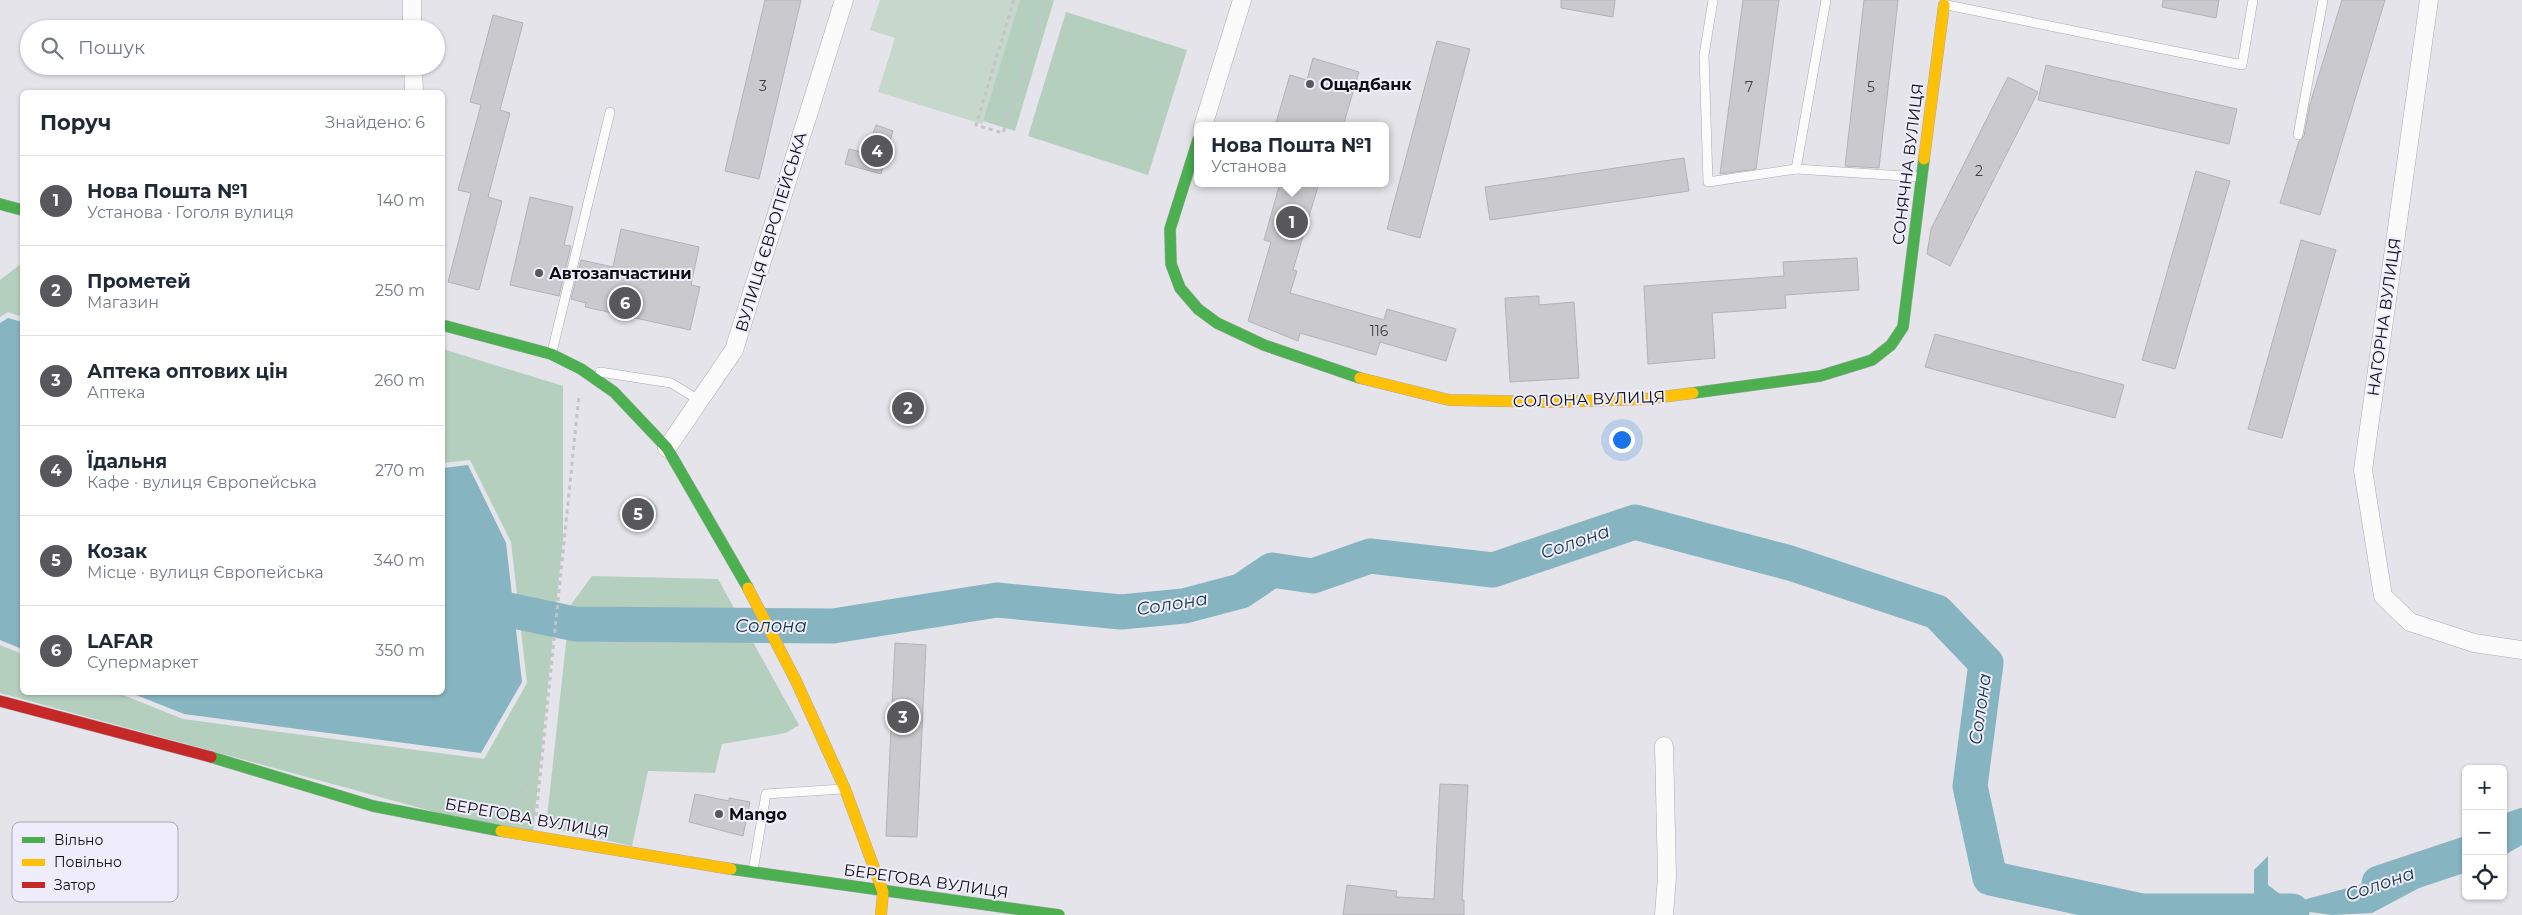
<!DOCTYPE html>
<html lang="uk">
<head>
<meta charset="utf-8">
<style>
  :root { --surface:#fff; --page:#f6f6f7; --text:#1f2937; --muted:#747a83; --line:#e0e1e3; --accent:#58585c }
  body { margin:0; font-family:Montserrat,sans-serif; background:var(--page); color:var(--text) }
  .controls { position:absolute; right:15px; bottom:15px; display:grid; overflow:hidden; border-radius:8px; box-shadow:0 1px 4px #0004 }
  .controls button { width:45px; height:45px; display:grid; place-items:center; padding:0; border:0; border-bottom:1px solid var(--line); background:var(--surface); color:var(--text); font:25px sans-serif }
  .you { position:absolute; left:1621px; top:439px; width:18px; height:18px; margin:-12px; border:4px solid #fff; border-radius:50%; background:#1a73e8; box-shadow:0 0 0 8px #1a73e833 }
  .badge { display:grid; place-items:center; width:32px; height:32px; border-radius:50%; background:var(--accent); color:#fff; font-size:16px; font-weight:700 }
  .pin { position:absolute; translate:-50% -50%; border:2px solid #fff; box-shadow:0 1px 5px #0006 }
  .popup { position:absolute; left:1194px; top:122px; width:195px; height:65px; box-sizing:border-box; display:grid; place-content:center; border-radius:8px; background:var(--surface); filter:drop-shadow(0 1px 4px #0005); font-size:16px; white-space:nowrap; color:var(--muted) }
  .popup b { font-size:19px; color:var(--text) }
  .popup::after { content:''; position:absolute; left:50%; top:100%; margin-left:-10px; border:10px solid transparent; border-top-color:var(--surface) }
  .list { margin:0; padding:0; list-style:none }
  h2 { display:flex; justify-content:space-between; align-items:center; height:65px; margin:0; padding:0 20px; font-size:21px }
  h2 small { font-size:16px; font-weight:400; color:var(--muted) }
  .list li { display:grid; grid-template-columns:32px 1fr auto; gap:15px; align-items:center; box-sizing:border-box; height:90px; padding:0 20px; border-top:1px solid var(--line) }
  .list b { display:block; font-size:19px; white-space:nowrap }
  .list p { margin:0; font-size:16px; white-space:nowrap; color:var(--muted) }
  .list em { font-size:16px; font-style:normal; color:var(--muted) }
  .icon { flex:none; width:28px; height:28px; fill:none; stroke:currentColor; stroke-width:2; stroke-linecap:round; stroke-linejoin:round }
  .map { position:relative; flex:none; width:2522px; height:915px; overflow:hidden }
  .search { position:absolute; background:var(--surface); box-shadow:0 1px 4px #0004; left:20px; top:20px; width:425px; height:55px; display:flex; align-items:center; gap:12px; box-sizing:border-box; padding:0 18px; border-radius:28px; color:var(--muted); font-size:19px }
  .panel { position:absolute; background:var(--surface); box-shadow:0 1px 4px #0004; left:20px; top:90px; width:425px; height:605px; border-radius:8px }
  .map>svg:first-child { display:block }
</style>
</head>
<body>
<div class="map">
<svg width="2522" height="915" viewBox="0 0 2522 915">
  <rect width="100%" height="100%" fill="#e4e4ea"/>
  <g fill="#c6d7cc">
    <path d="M 880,0 L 1022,0 L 982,124 L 878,92 L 895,38 L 870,30 Z"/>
    <circle cx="642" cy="513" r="16"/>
  </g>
  <g fill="#b5cfbf">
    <path d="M 1020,0 L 1054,0 L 1015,131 L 983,121 Z"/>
    <path d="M 1066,12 L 1187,50 L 1148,175 L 1028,136 Z"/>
    <path d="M 22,263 L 22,317 L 8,312 L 0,317 L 0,280 Z"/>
    <path d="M 443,349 L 563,386 L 563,539 L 533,832 L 442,814 L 0,693 L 0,645 L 22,654 L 22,692 L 118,693 L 183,719 L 484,759 L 527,683 L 511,542 L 470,460 L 443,463 Z"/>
    <path d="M 592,576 L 718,579 L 799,725 L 786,733 L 722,744 L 715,773 L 648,771 L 632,846 L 546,827 L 570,606 Z"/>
  </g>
  <g fill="#86b4c1">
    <path d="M 8,318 L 22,322 L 22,649 L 0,640 L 0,323 Z"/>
    <path d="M 468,465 L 506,543 L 522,682 L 481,753 L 184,714 L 131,693 L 442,692 L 443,468 Z"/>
    <path d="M 2520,808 L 2522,808 L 2522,845 L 2503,856 L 2503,814 Z"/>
    <path d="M 2268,856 L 2268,885 L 2292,903 L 2425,867 L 2440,877 L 2372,913 L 2332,915 L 2310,912 L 2307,915 L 2243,915 L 2254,895 L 2254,870 Z"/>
  </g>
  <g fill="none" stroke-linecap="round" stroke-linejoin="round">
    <g stroke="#86b4c1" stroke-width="35">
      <path d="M 442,596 L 575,624 L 833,626 L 997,600 L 1121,612 L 1184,606 L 1241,591 L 1272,570 L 1313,576 L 1370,556 L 1493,570 L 1635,522 L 1790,563 L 1937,612 L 1986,663 L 1970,786 L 1990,878 L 2142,911 L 2292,911"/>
      <path d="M 2379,883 L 2466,854"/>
    </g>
  </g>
  <g fill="#cacace" stroke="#b2b2b7">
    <path d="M 765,0 L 801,0 L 759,179 L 725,171 Z"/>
    <path d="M 1561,0 L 1615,0 L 1613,17 L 1561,8 Z"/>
    <path d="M 1743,0 L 1779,0 L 1756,169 L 1720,174 Z"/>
    <path d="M 1864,0 L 1898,0 L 1879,168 L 1845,166 Z"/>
    <path d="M 2163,0 L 2219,0 L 2216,18 L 2162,7 Z"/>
    <path d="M 2342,0 L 2385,0 L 2320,215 L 2280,203 L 2299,141 L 2304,136 L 2310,104 Z"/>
    <path d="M 493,15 L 523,23 L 500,110 L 510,113 L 488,197 L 502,201 L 479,290 L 448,282 L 471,193 L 458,190 L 481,105 L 470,102 Z"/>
    <path d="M 1437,41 L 1470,49 L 1420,238 L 1387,229 Z"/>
    <path d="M 1313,58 L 1359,72 L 1343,126 L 1275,126 L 1290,75 L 1307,80 Z"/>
    <path d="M 2046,65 L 2237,109 L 2229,144 L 2038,100 Z"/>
    <path d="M 2008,77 L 2038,92 L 1950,266 L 1927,254 L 1931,229 Z"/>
    <path d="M 876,125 L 893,131 L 881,174 L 845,164 L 849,149 L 866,153 Z"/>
    <path d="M 1684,158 L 1689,191 L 1490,220 L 1485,187 Z"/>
    <path d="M 2196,171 L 2230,181 L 2175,369 L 2142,360 Z"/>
    <path d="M 1280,183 L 1319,183 L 1293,270 L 1297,271 L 1290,293 L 1384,320 L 1387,309 L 1456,329 L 1446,361 L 1380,342 L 1376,355 L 1300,333 L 1298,341 L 1248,321 L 1271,242 L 1264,240 Z"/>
    <path d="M 530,197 L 573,207 L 564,245 L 571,246 L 559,296 L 510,285 Z"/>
    <path d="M 621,229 L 699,247 L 691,285 L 700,287 L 690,330 L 585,307 L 586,303 L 571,299 L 581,260 L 613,267 Z"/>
    <path d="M 2301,240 L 2336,250 L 2282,438 L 2248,429 Z"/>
    <path d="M 1857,258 L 1859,290 L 1785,295 L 1786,308 L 1712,313 L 1715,358 L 1648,364 L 1644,286 L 1784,276 L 1783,262 Z"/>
    <path d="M 1539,296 L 1539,305 L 1574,302 L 1579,378 L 1510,382 L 1505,298 Z"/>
    <path d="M 1935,334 L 2124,385 L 2115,418 L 1925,367 Z"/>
    <path d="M 895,643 L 926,645 L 917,837 L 886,836 Z"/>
    <path d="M 1440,784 L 1468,785 L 1462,900 L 1464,900 L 1464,915 L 1343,915 L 1347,885 L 1397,891 L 1396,897 L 1434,899 Z"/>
    <path d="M 695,794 L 729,801 L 729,798 L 750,802 L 743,836 L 689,822 Z"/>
  </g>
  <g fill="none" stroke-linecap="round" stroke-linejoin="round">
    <g stroke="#aaaaaf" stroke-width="10">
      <g id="lane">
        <path d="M 1713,0 L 1704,55 L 1708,182 L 1796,169"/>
        <path d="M 1826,0 L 1796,169 L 1920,177"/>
        <path d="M 1947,5 L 2242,65 L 2253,0"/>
        <path d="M 2298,135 L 2323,0"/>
        <path d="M 552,352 L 610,112"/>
        <path d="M 600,372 L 671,383 L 699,400"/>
        <path d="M 753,871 L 766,794 L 842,789"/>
      </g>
    </g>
    <g stroke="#aaaaaf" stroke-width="19">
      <g id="street">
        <path d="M 412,0 L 412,29"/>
        <path d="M 2429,0 L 2363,470 L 2383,596 L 2410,622 L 2474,643 L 2522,650"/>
        <path d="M 413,66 L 414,92"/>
        <path d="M 1203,126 L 1242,0"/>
        <path d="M 667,448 L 734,350 L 844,0"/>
        <path d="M 1664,746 L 1667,876 L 1664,915"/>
      </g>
    </g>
    <g stroke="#aaaaaf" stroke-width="12">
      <g id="fast">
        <path d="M 1198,140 L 1170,229 L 1171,264 L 1180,288 L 1198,309 L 1217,323 L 1264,345 L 1360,378"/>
        <path d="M 0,204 L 22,210"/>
        <path d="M 442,325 L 551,354 L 581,369 L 614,392 L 667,448 L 748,588"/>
        <path d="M 1693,393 L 1820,376 L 1872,360 L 1891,345 L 1903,327 L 1924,159"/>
        <path d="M 211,757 L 373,806 L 501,831"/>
        <path d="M 731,869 L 1059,915"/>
      </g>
    </g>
    <g stroke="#aaaaaf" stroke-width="12">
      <g id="slow">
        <path d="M 1924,159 L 1944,5"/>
        <path d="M 1360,378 L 1449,400 L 1550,402 L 1646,399 L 1693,393"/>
        <path d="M 748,588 L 796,681 L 845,789 L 883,892 L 881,915"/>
        <path d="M 501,831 L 731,869"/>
      </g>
    </g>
    <g stroke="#aaaaaf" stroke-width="12">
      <path id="jam" d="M 0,701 L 211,757"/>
    </g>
    <g stroke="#c4c3c6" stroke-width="3" stroke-dasharray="4 4" stroke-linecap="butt">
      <path d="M 1014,0 L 976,125 L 1003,133 L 1046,0"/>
      <path d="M 502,808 L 533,778 L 540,756"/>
      <path d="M 536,816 L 579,395"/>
    </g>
    <use href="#lane" stroke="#fbfbfc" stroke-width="9"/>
    <use href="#street" stroke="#fbfbfc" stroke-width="18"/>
    <use href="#fast" stroke="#4caf50" stroke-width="11"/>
    <use href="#slow" stroke="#ffc107" stroke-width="11"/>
    <use href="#jam" stroke="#c62828" stroke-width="11"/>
  </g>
  <g fill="#58585c" stroke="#efedfb" stroke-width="2">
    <circle cx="1310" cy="84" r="5"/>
    <circle cx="539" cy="273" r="5"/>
    <circle cx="719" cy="814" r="5"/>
  </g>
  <g text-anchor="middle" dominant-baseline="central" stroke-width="4" stroke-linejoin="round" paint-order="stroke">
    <g font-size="14" fill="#3c3c40">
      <text x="763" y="86">3</text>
      <text x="1749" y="87">7</text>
      <text x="1871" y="87">5</text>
      <text x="1979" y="171">2</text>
      <text x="1379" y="331">116</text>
    </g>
    <g font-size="16" font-weight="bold" fill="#0d0c10" stroke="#efedfb" text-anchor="start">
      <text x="1320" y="84">Ощадбанк</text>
      <text x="549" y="273">Автозапчастини</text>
      <text x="729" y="814">Mango</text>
    </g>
    <g font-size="16" fill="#0d0c10" stroke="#efedfb">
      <text transform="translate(1908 164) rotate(-83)">СОНЯЧНА ВУЛИЦЯ</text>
      <text transform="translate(771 232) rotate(-73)">ВУЛИЦЯ ЄВРОПЕЙСЬКА</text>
      <text transform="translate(2384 317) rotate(-82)">НАГОРНА ВУЛИЦЯ</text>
      <text transform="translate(1589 399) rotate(-2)">СОЛОНА ВУЛИЦЯ</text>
      <text transform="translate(527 818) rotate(10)">БЕРЕГОВА ВУЛИЦЯ</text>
      <text transform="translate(926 881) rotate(8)">БЕРЕГОВА ВУЛИЦЯ</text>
    </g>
    <g font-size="18" font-style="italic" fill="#16373e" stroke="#efedfb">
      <text transform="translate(1575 542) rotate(-19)">Солона</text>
      <text transform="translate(1172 604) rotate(-9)">Солона</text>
      <text x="771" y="626">Солона</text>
      <text transform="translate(1980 709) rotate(-82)">Солона</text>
      <text transform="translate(2380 884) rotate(-19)">Солона</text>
    </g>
  </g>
  <rect x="12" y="822" width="166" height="80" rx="8" fill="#efedfb" stroke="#abaab4" stroke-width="1"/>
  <rect x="22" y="837" width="23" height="6" fill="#4caf50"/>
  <rect x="22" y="859" width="23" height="7" fill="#ffc107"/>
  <rect x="22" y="882" width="23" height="6" fill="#c62828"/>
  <g font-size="14" fill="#0d0c10">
    <text x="54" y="845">Вільно</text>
    <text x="54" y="867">Повільно</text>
    <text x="54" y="890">Затор</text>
  </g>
</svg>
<div class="controls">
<button>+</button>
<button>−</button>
<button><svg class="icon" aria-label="locate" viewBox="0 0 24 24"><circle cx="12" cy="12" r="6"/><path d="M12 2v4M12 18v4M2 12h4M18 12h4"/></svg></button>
</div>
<div class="you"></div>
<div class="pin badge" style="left:1292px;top:222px">1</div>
<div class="popup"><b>Нова Пошта №1</b>Установа</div>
<div class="pin badge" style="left:908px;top:408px">2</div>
<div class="pin badge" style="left:903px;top:717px">3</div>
<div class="pin badge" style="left:877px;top:151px">4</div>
<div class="pin badge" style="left:638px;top:514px">5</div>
<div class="pin badge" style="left:625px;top:303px">6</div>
<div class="search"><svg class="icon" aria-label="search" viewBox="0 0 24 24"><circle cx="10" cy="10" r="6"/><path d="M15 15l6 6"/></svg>Пошук</div>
<section class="panel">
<h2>Поруч<small>Знайдено: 6</small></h2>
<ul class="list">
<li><span class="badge">1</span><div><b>Нова Пошта №1</b><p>Установа · Гоголя вулиця</p></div><em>140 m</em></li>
<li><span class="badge">2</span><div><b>Прометей</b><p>Магазин</p></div><em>250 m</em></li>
<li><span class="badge">3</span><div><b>Аптека оптових цін</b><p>Аптека</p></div><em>260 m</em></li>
<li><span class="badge">4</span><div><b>Їдальня</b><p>Кафе · вулиця Європейська</p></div><em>270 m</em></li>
<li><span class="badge">5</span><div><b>Козак</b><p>Місце · вулиця Європейська</p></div><em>340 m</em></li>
<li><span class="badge">6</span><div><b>LAFAR</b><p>Супермаркет</p></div><em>350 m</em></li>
</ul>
</section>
</div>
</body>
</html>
